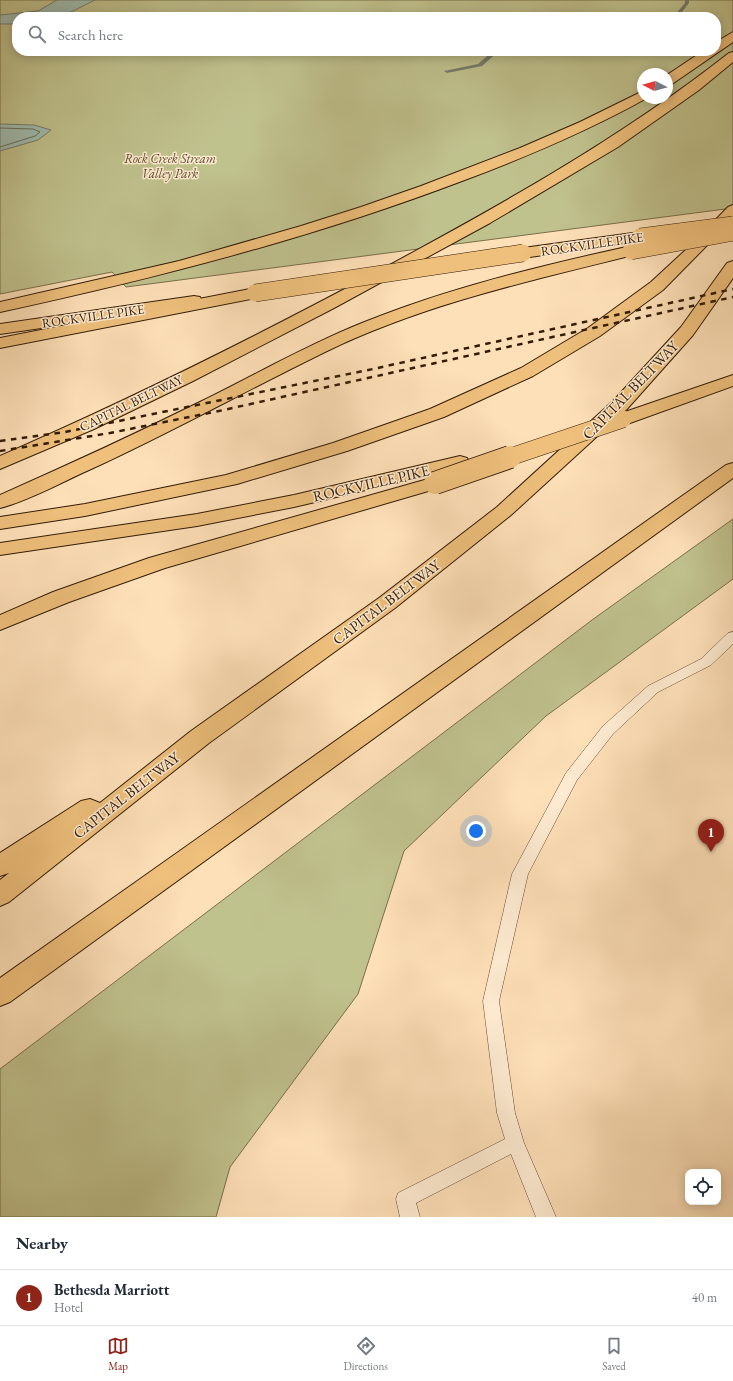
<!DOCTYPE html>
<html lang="en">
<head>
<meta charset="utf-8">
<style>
  :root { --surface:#fff; --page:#f2f2f3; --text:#1f2937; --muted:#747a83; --line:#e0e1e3; --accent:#8f2418 }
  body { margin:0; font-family:"EB Garamond",serif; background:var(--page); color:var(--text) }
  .controls { position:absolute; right:12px; bottom:12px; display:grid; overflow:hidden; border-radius:8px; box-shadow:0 2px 10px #0003 }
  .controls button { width:36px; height:36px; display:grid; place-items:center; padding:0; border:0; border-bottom:1px solid var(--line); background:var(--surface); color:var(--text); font:20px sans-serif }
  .compass { position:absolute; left:637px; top:68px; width:36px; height:36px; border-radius:50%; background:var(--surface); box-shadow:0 2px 10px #0003; rotate:276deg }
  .you { position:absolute; left:476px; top:831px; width:14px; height:14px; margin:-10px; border:3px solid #fff; border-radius:50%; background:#1a73e8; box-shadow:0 0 0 6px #1a73e833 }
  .badge { display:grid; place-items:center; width:26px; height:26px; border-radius:50%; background:var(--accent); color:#fff; font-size:13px; font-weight:700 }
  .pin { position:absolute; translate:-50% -33px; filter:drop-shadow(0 1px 2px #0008) }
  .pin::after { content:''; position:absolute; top:21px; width:14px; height:12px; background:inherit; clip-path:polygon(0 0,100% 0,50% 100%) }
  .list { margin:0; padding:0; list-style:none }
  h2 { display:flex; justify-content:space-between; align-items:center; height:52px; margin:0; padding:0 16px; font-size:17px }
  h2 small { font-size:13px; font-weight:400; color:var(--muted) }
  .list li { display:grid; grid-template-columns:26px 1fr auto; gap:12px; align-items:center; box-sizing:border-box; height:56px; padding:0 16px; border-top:1px solid var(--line) }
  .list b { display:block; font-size:15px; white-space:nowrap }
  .list p { margin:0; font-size:13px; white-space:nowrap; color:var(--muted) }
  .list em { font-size:13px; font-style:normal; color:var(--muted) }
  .icon { flex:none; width:22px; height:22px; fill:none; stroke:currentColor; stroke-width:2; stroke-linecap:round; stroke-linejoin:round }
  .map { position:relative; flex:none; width:733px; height:1217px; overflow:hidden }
  .search { position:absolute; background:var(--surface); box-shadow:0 2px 10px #0003; left:12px; right:12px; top:12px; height:44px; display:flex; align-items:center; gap:10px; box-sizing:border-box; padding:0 14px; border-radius:16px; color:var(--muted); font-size:15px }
  .sheet { height:108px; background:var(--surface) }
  nav { display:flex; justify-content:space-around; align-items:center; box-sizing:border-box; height:56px; border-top:1px solid var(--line); background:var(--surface); font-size:11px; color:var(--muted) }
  nav a { display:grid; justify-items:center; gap:2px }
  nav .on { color:var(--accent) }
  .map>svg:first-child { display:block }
</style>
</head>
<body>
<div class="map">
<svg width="733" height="1217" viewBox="0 0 733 1217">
  <rect width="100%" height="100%" fill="#fee0b8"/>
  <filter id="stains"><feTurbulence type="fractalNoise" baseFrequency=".005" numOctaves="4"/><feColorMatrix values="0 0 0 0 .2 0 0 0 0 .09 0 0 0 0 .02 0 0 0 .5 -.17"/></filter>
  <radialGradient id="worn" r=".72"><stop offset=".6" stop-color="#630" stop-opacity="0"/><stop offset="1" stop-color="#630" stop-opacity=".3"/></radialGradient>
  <g fill="#c0c28e" stroke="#796e4a" fill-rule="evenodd">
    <path d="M 0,0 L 733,0 L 733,208 L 126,287 L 112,272 L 0,294 ZM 17,17 L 716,17 L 716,51 L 17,51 ZM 643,74 L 667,74 L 667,98 L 643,98 Z"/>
    <path d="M 733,519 L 733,579 L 546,716 L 404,851 L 358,994 L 230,1167 L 216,1217 L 0,1217 L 0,1069 L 592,620 Z"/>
  </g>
  <g fill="#a0bdb0" stroke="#747c6c">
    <path d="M 57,0 L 95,0 L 69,13 L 70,17 L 17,17 L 17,24 L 0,24 L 0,15 L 38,11 Z"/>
    <path d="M 0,124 L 34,125 L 51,130 L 38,140 L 0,151 Z"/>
  </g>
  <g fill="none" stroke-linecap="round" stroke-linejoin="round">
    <path stroke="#696c5b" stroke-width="1" d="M 0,128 L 33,129 L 40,132 L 35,136 L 0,147"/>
    <g fill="#747c6c" fill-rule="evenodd">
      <path d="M 685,0 L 689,0 L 689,3 L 678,17 L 661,17 L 675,15 L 685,3 Z"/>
      <path d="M 493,51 L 499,51 L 482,66 L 447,73 L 444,71 L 478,64 Z"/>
    </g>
    <g stroke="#654c32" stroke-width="1">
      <path id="lane" d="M 733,632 L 733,644 L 711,665 L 658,692 L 613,734 L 577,780 L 528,874 L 499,1001 L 515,1113 L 524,1143 L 556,1217 L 536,1217 L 511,1154 L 416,1203 L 420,1217 L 400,1217 L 396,1199 L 398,1193 L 505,1139 L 497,1113 L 483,1001 L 512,874 L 566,773 L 603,726 L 648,686 L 701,659 L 728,633 Z"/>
    </g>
    <g stroke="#321b06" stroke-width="2">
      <g id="primary">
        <path d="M 640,232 L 646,234 L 648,237 L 646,240 L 523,258 L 517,256 L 515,253 L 517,250 L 523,248 Z"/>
        <path d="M 194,296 L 200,297 L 202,301 L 200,305 L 0,334 L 0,324 Z"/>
        <path d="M 733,375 L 733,386 L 630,423 L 623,425 L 616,423 L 614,419 L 616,415 Z"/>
        <path d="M 460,456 L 467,458 L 470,462 L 467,466 L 294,507 L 197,526 L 0,555 L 0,543 L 197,514 L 294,495 Z"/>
      </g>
    </g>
    <g stroke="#321b06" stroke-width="2">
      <g id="highway">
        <path d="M 733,32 L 733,42 L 672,84 L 667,85 L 667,75 L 703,51 L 716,51 L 716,42 Z"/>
        <path d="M 733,52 L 733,62 L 699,90 L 618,147 L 490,223 L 334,308 L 193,381 L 94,429 L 0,469 L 0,456 C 127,401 251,339 373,274 C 497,207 617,141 729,53 Z"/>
        <path d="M 643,91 L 643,98 L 647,98 C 588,131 526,157 462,181 C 312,238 157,278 0,312 L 0,302 L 179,261 L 301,226 L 361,207 L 421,186 L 520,148 L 580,122 Z"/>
        <path d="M 733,205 L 733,219 L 663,290 L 600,336 L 533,376 L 444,417 L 347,451 L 237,484 L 85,516 L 0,529 L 0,517 L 85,504 L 226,475 L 333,443 L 430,409 L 521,368 L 588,328 L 651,282 L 690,246 L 728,207 Z"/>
        <path d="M 631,246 L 637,248 L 639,251 L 637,254 C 530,281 427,303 327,351 C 247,390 170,433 89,470 C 62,482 28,501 0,508 L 0,495 C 68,465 135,434 202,401 C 255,375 307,345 362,323 C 448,288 540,266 631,246 Z"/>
        <path d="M 733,261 L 733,278 L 693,335 L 627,409 L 511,515 L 395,608 L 209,743 L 9,902 L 0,906 L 0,880 L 9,873 L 0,876 L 0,853 L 81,801 L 90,799 L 100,803 L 191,731 L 379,598 L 497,507 L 613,401 L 681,327 L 727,263 Z"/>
        <path d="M 255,288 L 261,289 L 263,293 L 261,297 L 0,348 L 0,338 Z"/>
        <path d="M 733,463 L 733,478 L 10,1002 L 0,1006 L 0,978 L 726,465 Z"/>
        <path d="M 435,477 L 442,479 L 445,483 L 442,487 L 165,568 L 69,602 L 0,630 L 0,615 L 53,592 L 149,558 Z"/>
      </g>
    </g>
    <use href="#lane" fill="#feebd1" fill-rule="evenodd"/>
    <use href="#primary" fill="#efc07c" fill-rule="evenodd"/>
    <use href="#highway" fill="#efc07c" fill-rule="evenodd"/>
    <g stroke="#321b06" stroke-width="2.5" stroke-dasharray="5.5 5.5" stroke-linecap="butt">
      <path d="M 0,441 L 65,432 L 373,369 L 733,289"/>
      <path d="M 0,451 L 110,433 L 219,411 L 733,297"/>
    </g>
    <g stroke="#321b06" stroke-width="18" stroke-linecap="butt">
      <g id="primary-bridge">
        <path d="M 640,237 L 733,225"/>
        <path d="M 255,293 L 523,253"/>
      </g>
    </g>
    <g stroke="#321b06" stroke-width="18" stroke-linecap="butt">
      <g id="highway-bridge-far1">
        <path d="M 631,251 L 733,232"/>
        <path d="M 507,458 L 623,419"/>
      </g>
    </g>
    <g stroke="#321b06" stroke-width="24" stroke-linecap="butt">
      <path id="highway-bridge" d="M 435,483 L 510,457"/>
    </g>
    <use href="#primary-bridge" stroke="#efc07c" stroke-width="17"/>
    <use href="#highway-bridge-far1" stroke="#efc07c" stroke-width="17"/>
    <use href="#highway-bridge" stroke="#efc07c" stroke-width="22"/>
  </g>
  <g text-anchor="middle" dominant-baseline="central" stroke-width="3" stroke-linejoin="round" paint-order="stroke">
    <g font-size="13" font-style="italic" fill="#5d4d2f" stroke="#feebd1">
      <text x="170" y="158">Rock Creek Stream<tspan x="170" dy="15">Valley Park</tspan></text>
    </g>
    <g font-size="13" fill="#321b06" stroke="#feebd1">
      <text transform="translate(592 244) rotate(-8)">ROCKVILLE PIKE</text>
      <text transform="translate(93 316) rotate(-8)">ROCKVILLE PIKE</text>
      <text transform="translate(131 403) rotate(-26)">CAPITAL BELTWAY</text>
    </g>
    <g font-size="15" fill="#321b06" stroke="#feebd1">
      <text transform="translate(630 390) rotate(-46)">CAPITAL BELTWAY</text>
      <text transform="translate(371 483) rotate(-13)">ROCKVILLE PIKE</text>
      <text transform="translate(386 602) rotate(-37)">CAPITAL BELTWAY</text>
      <text transform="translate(126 795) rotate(-38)">CAPITAL BELTWAY</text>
    </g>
  </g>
  <rect width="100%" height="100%" filter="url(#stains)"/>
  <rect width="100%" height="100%" fill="url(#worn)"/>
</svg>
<div class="controls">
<button><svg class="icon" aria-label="locate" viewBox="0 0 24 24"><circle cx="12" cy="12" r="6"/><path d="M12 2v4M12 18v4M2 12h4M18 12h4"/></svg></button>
</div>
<svg class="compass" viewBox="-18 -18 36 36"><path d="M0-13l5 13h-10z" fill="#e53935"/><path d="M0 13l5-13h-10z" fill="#747a83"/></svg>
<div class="you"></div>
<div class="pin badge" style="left:711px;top:852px">1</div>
<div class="search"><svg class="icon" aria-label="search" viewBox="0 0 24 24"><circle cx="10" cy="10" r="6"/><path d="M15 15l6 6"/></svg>Search here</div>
</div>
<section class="sheet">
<h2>Nearby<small></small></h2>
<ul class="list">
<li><span class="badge">1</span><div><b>Bethesda Marriott</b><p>Hotel</p></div><em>40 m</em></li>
</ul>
</section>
<nav>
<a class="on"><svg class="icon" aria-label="map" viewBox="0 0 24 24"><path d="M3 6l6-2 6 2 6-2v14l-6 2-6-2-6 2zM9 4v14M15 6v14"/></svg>Map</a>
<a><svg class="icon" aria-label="directions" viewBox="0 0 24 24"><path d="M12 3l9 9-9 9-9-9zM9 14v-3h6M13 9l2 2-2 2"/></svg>Directions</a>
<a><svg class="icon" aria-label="saved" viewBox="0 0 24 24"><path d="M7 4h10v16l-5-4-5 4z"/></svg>Saved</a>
</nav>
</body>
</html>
